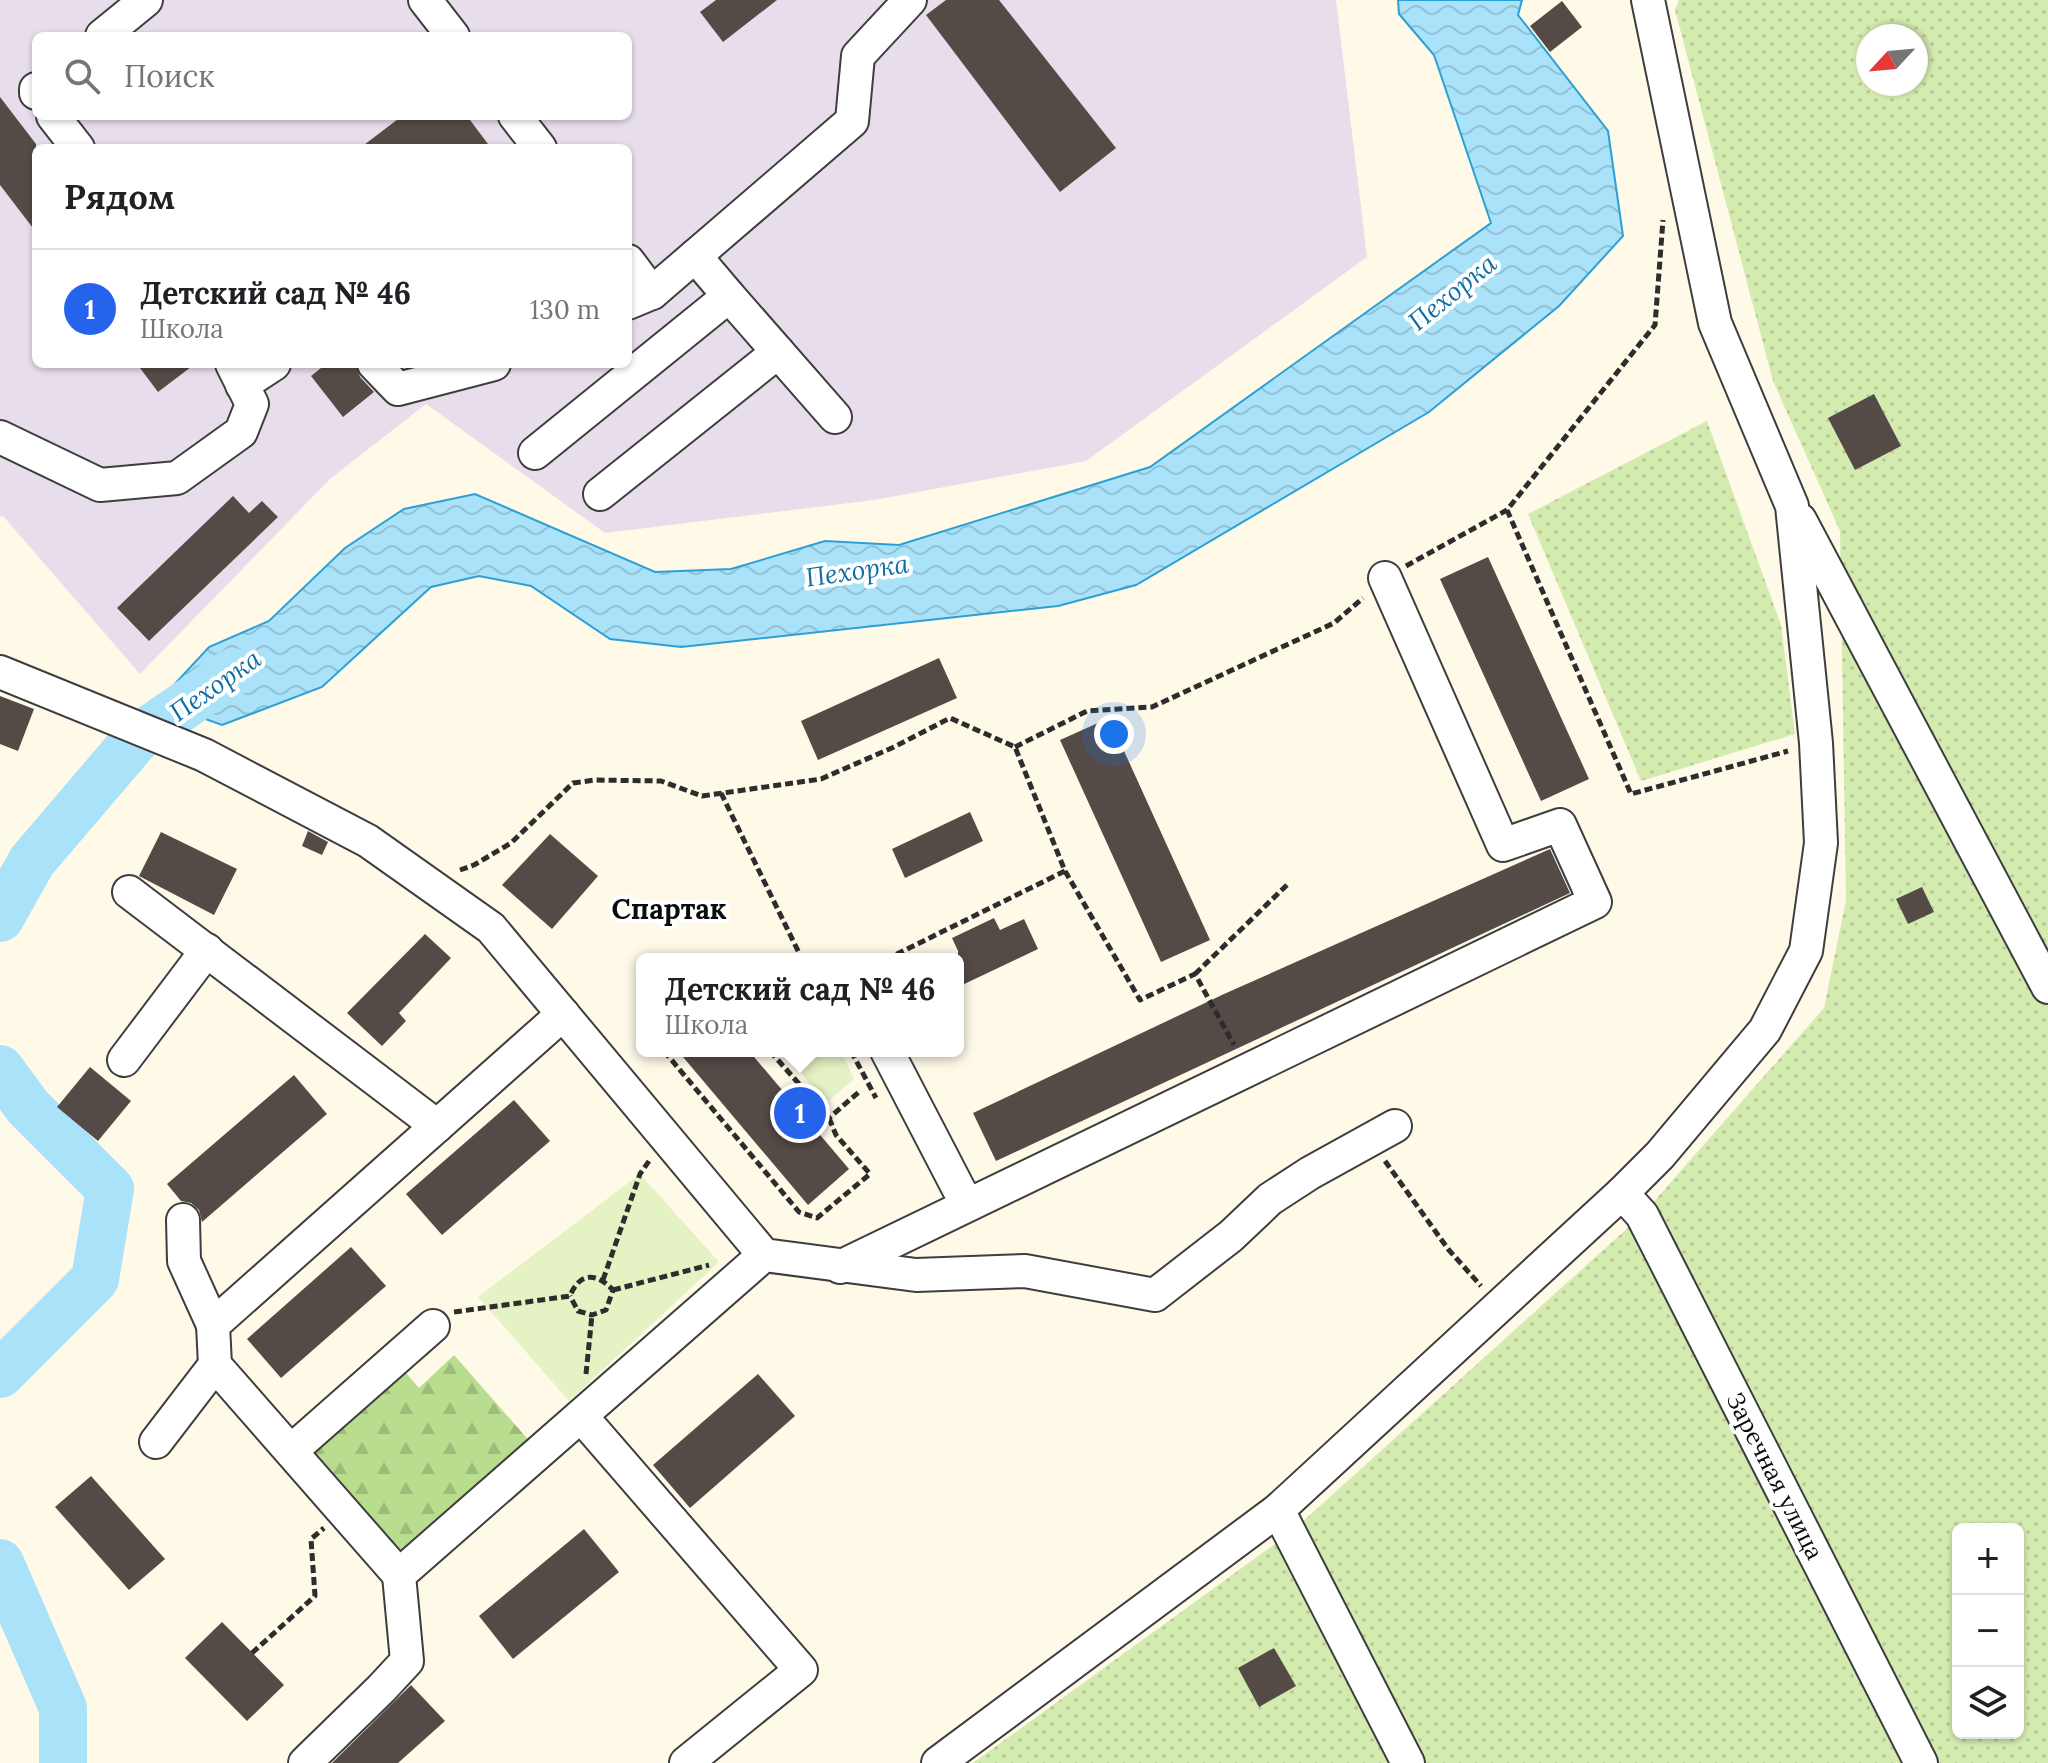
<!DOCTYPE html>
<html lang="ru">
<head>
<meta charset="utf-8">
<style>
  :root { --surface:#fff; --page:#f2f2f2; --text:#202124; --muted:#757577; --line:#e0e0e0; --accent:#2563eb }
  body { margin:0; font-family:Lora,serif; background:var(--page); color:var(--text) }
  .controls { position:absolute; right:24px; bottom:24px; display:grid; overflow:hidden; border-radius:12px; box-shadow:0 2px 6px #0004 }
  .controls button { width:72px; height:72px; display:grid; place-items:center; padding:0; border:0; border-bottom:2px solid var(--line); background:var(--surface); color:var(--text); font:40px sans-serif }
  .compass { position:absolute; left:1856px; top:24px; width:72px; height:72px; border-radius:50%; background:var(--surface); box-shadow:0 2px 6px #0004; rotate:244deg }
  .you { position:absolute; left:1114px; top:734px; width:28px; height:28px; margin:-20px; border:6px solid #fff; border-radius:50%; background:#1a73e8; box-shadow:0 0 0 12px #1a73e833 }
  .badge { display:grid; place-items:center; width:52px; height:52px; border-radius:50%; background:var(--accent); color:#fff; font-size:26px; font-weight:700 }
  .pin { position:absolute; translate:-50% -50%; border:4px solid #fff; box-shadow:0 2px 8px #0006 }
  .popup { position:absolute; left:636px; top:953px; width:328px; height:104px; box-sizing:border-box; display:grid; place-content:center; border-radius:12px; background:var(--surface); filter:drop-shadow(0 2px 6px #0005); font-size:26px; white-space:nowrap; color:var(--muted) }
  .popup b { font-size:30px; color:var(--text) }
  .popup::after { content:''; position:absolute; left:50%; top:100%; margin-left:-16px; border:16px solid transparent; border-top-color:var(--surface) }
  .list { margin:0; padding:0; list-style:none }
  h2 { display:flex; justify-content:space-between; align-items:center; height:104px; margin:0; padding:0 32px; font-size:34px }
  h2 small { font-size:26px; font-weight:400; color:var(--muted) }
  .list li { display:grid; grid-template-columns:52px 1fr auto; gap:24px; align-items:center; box-sizing:border-box; height:120px; padding:0 32px; border-top:2px solid var(--line) }
  .list b { display:block; font-size:30px; white-space:nowrap }
  .list p { margin:0; font-size:26px; white-space:nowrap; color:var(--muted) }
  .list em { font-size:26px; font-style:normal; color:var(--muted) }
  .icon { flex:none; width:44px; height:44px; fill:none; stroke:currentColor; stroke-width:2; stroke-linecap:round; stroke-linejoin:round }
  .map { position:relative; flex:none; width:2048px; height:1763px; overflow:hidden }
  .search { position:absolute; background:var(--surface); box-shadow:0 2px 6px #0004; left:32px; top:32px; width:600px; height:88px; display:flex; align-items:center; gap:20px; box-sizing:border-box; padding:0 28px; border-radius:12px; color:var(--muted); font-size:30px }
  .panel { position:absolute; background:var(--surface); box-shadow:0 2px 6px #0004; left:32px; top:144px; width:600px; height:224px; border-radius:12px }
  .map>svg:first-child { display:block }
</style>
</head>
<body>
<div class="map">
<svg width="2048" height="1763" viewBox="0 0 2048 1763">
  <defs>
    <pattern id="forest-firs" width="22" height="20" patternUnits="userSpaceOnUse" patternTransform="scale(2)"><rect width="22" height="20" fill="#b8dd8f"/><path d="M5 1l3.5 6h-7zM16 11l3.5 6h-7z" fill="#9dbc7a"/></pattern>
    <pattern id="garden-dots" width="8" height="8" patternUnits="userSpaceOnUse" patternTransform="scale(2)"><rect width="8" height="8" fill="#d4ebb0"/><path d="M2 2h.1M6 6h.1" fill="none" stroke="#b5c896" stroke-width="1.8" stroke-linecap="round"/></pattern>
    <pattern id="water-waves" width="16" height="10" patternUnits="userSpaceOnUse" patternTransform="scale(2)"><rect width="16" height="10" fill="#aae2fa"/><path d="M0 5q4-4 8 0t8 0" fill="none" stroke="#91c1d5"/></pattern>
  </defs>
  <rect width="100%" height="100%" fill="#fff9e8"/>
  <path fill="#e8deeb" fill-rule="evenodd" d="M 0,0 L 1336,0 L 1367,257 L 1086,461 L 874,500 L 605,533 L 426,404 L 330,479 L 140,674 L 3,516 L 0,517 ZM 36,36 L 628,36 L 628,116 L 36,116 ZM 36,148 L 628,148 L 628,364 L 36,364 Z"/>
  <path fill="url(#forest-firs)" d="M 454,1355 L 539,1452 L 399,1575 L 291,1451 L 395,1360 L 419,1388 Z"/>
  <g fill="url(#garden-dots)" fill-rule="evenodd">
    <path d="M 1679,0 L 2048,0 L 2048,1763 L 973,1763 L 1290,1533 L 1642,1215 L 1824,1008 L 1846,900 L 1840,531 L 1773,381 L 1675,10 ZM 1868,36 L 1916,36 L 1916,84 L 1868,84 ZM 1958,1529 L 2018,1529 L 2018,1733 L 1958,1733 Z"/>
    <path d="M 1707,421 L 1781,625 L 1795,734 L 1641,781 L 1528,514 Z"/>
  </g>
  <g fill="#e5f2c3">
    <path d="M 803,1051 L 841,1051 L 854,1079 L 826,1103 L 791,1061 Z"/>
    <path d="M 640,1174 L 719,1262 L 569,1401 L 478,1297 Z"/>
  </g>
  <path fill="url(#water-waves)" stroke="#2ca0d5" stroke-width="2" d="M 1398,0 L 1522,0 L 1518,15 L 1608,131 L 1623,236 L 1559,306 L 1429,412 L 1136,585 L 1058,606 L 681,647 L 610,639 L 531,586 L 479,576 L 431,587 L 322,687 L 222,725 L 158,702 L 209,647 L 269,621 L 345,548 L 404,509 L 475,494 L 655,572 L 731,569 L 825,541 L 899,545 L 1150,467 L 1491,223 L 1434,55 L 1399,14 Z"/>
  <g fill="none" stroke-linecap="round" stroke-linejoin="round">
    <g stroke="#aae2fa" stroke-width="48">
      <path d="M 0,918 L 32,861 L 137,738 L 233,672"/>
      <path d="M 0,1069 L 28,1107 L 110,1189 L 95,1279 L 0,1374"/>
      <path d="M 0,1563 L 63,1708 L 63,1763"/>
    </g>
  </g>
  <g fill="#544b47">
    <path d="M 716,0 L 777,0 L 723,42 L 700,12 Z"/>
    <path d="M 946,0 L 999,0 L 1116,148 L 1060,192 L 926,15 Z"/>
    <path d="M 1562,1 L 1582,27 L 1550,52 L 1530,26 Z"/>
    <path d="M 0,97 L 36,144 L 36,232 L 0,185 Z"/>
    <path d="M 402,116 L 467,116 L 491,148 L 360,148 Z"/>
    <path d="M 137,364 L 195,364 L 158,392 Z"/>
    <path d="M 326,364 L 356,364 L 360,377 L 374,392 L 343,417 L 311,376 Z"/>
    <path d="M 1874,394 L 1901,446 L 1855,470 L 1828,418 Z"/>
    <path d="M 233,496 L 249,513 L 262,501 L 278,517 L 149,641 L 117,608 Z"/>
    <path d="M 1488,557 L 1589,779 L 1541,801 L 1440,579 Z"/>
    <path d="M 939,658 L 957,698 L 818,760 L 801,721 Z"/>
    <path d="M 0,696 L 34,709 L 18,751 L 0,744 Z"/>
    <path d="M 1109,718 L 1210,940 L 1161,962 L 1060,740 Z"/>
    <path d="M 970,812 L 983,841 L 905,878 L 892,849 Z"/>
    <path d="M 308,831 L 328,842 L 322,855 L 302,846 Z"/>
    <path d="M 161,832 L 237,869 L 214,915 L 139,876 Z"/>
    <path d="M 550,834 L 598,876 L 552,929 L 502,885 Z"/>
    <path d="M 1550,849 L 1570,893 L 996,1161 L 973,1113 L 1224,994 Z"/>
    <path d="M 1922,887 L 1934,912 L 1908,924 L 1896,899 Z"/>
    <path d="M 994,918 L 1000,930 L 1024,919 L 1038,949 L 958,987 L 958,951 L 952,938 Z"/>
    <path d="M 425,934 L 451,958 L 399,1013 L 406,1021 L 382,1046 L 347,1013 Z"/>
    <path d="M 678,1051 L 749,1051 L 849,1169 L 808,1205 Z"/>
    <path d="M 90,1067 L 131,1101 L 98,1141 L 57,1107 Z"/>
    <path d="M 294,1075 L 327,1114 L 202,1222 L 199,1210 L 191,1203 L 181,1201 L 167,1184 Z"/>
    <path d="M 514,1100 L 550,1141 L 442,1235 L 406,1194 Z"/>
    <path d="M 351,1247 L 386,1286 L 281,1378 L 247,1339 Z"/>
    <path d="M 758,1374 L 795,1416 L 690,1508 L 653,1465 Z"/>
    <path d="M 91,1476 L 165,1559 L 129,1590 L 55,1507 Z"/>
    <path d="M 584,1529 L 619,1572 L 513,1659 L 479,1616 Z"/>
    <path d="M 222,1622 L 284,1685 L 247,1721 L 185,1658 Z"/>
    <path d="M 1274,1648 L 1296,1686 L 1259,1707 L 1238,1668 Z"/>
    <path d="M 411,1685 L 445,1721 L 398,1763 L 332,1763 Z"/>
  </g>
  <g fill="none" stroke-linecap="round" stroke-linejoin="round">
    <g stroke="#3e3e3e" stroke-width="36">
      <g id="minor">
        <path d="M 425,0 L 453,36"/>
        <path d="M 102,36 L 146,0"/>
        <path d="M 36,89 L 36,93"/>
        <path d="M 53,116 L 78,148"/>
        <path d="M 515,116 L 540,148"/>
        <path d="M 628,261 L 652,293 L 628,303"/>
        <path d="M 652,293 L 852,121 L 858,56 L 910,0"/>
        <path d="M 729,296 L 835,417"/>
        <path d="M 374,364 L 398,389 L 494,364"/>
        <path d="M 242,385 L 274,364"/>
        <path d="M 0,437 L 100,485 L 177,478 L 241,432 L 252,404 L 232,364"/>
        <path d="M 535,453 L 729,296 L 695,256"/>
        <path d="M 600,494 L 778,352"/>
        <path d="M 1800,520 L 2048,987"/>
        <path d="M 0,672 L 204,755 L 368,841 L 491,928 L 764,1255 L 916,1275 L 1025,1271 L 1155,1295 L 1231,1236 L 1270,1199 L 1310,1173 L 1395,1126"/>
        <path d="M 129,892 L 437,1126"/>
        <path d="M 887,1051 L 967,1205"/>
        <path d="M 124,1060 L 207,950"/>
        <path d="M 1622,1193 L 1642,1215 L 1921,1763"/>
        <path d="M 183,1220 L 184,1261 L 213,1325"/>
        <path d="M 840,1267 L 1595,902 L 1560,825 L 1503,845 L 1385,578"/>
        <path d="M 581,1416 L 801,1670 L 686,1763"/>
        <path d="M 156,1442 L 215,1365"/>
        <path d="M 291,1451 L 433,1326"/>
        <path d="M 1278,1510 L 1408,1763"/>
        <path d="M 399,1575 L 215,1365 L 213,1325 L 563,1014"/>
        <path d="M 305,1763 L 381,1689 L 407,1661 L 399,1575 L 764,1255"/>
        <path d="M 938,1763 L 1278,1510 L 1622,1193 L 1660,1155 L 1765,1030 L 1806,951 L 1821,843 L 1816,743 L 1792,506 L 1715,323 L 1648,0"/>
      </g>
    </g>
    <g stroke="#2d2d2d" stroke-width="5" stroke-dasharray="8 4" stroke-linecap="butt">
      <path d="M 1507,510 L 1631,794 L 1788,751"/>
      <path d="M 1406,566 L 1507,510 L 1655,325 L 1663,220"/>
      <path d="M 1015,747 L 1087,711 L 1152,707 L 1334,623 L 1363,598"/>
      <path d="M 721,793 L 802,959"/>
      <path d="M 460,870 L 474,865 L 511,843 L 573,783 L 595,780 L 661,781 L 702,796 L 821,779 L 894,747 L 950,718 L 1015,747 L 1065,871 L 887,959"/>
      <path d="M 1065,871 L 1140,1000 L 1195,974 L 1234,1045"/>
      <path d="M 1195,974 L 1289,883"/>
      <path d="M 664,1051 L 799,1212 L 817,1218 L 870,1174 L 836,1135 L 829,1118"/>
      <path d="M 770,1051 L 829,1118 L 860,1091"/>
      <path d="M 851,1051 L 876,1098"/>
      <path d="M 1385,1161 L 1448,1249 L 1481,1286"/>
      <path d="M 603,1280 L 640,1174 L 649,1161"/>
      <path d="M 613,1290 L 709,1265"/>
      <path d="M 454,1312 L 570,1296 C 580,1271 597,1273 613,1290 L 606,1310 L 592,1315 L 578,1311 L 570,1296"/>
      <path d="M 586,1374 L 592,1315"/>
      <path d="M 252,1653 L 315,1596 L 311,1539 L 324,1528"/>
    </g>
    <use href="#minor" stroke="#fff" stroke-width="32"/>
  </g>
  <g text-anchor="middle" dominant-baseline="central" stroke-width="8" stroke-linejoin="round" paint-order="stroke">
    <g font-size="24" fill="#0b0b0b" stroke="#fff">
      <text transform="translate(1775 1476) rotate(63)">Заречная улица</text>
    </g>
    <g font-size="26" font-style="italic" fill="#0e6ea3" stroke="#fff">
      <text transform="translate(1452 292) rotate(-39)">Пехорка</text>
      <text transform="translate(857 570) rotate(-8)">Пехорка</text>
      <text transform="translate(215 685) rotate(-35)">Пехорка</text>
    </g>
    <g font-size="28" font-weight="bold" fill="#0b0b0b" stroke="#fff">
      <text x="669" y="909">Спартак</text>
    </g>
  </g>
</svg>
<div class="controls">
<button>+</button>
<button>−</button>
<button><svg class="icon" aria-label="layers" viewBox="0 0 24 24"><path d="M12 4l9 5-9 5-9-5zM3 14l9 5 9-5"/></svg></button>
</div>
<svg class="compass" viewBox="-18 -18 36 36"><path d="M0-13l5 13h-10z" fill="#e53935"/><path d="M0 13l5-13h-10z" fill="#757577"/></svg>
<div class="you"></div>
<div class="pin badge" style="left:800px;top:1113px">1</div>
<div class="popup"><b>Детский сад № 46</b>Школа</div>
<div class="search"><svg class="icon" aria-label="search" viewBox="0 0 24 24"><circle cx="10" cy="10" r="6"/><path d="M15 15l6 6"/></svg>Поиск</div>
<section class="panel">
<h2>Рядом<small></small></h2>
<ul class="list">
<li><span class="badge">1</span><div><b>Детский сад № 46</b><p>Школа</p></div><em>130 m</em></li>
</ul>
</section>
</div>
</body>
</html>
